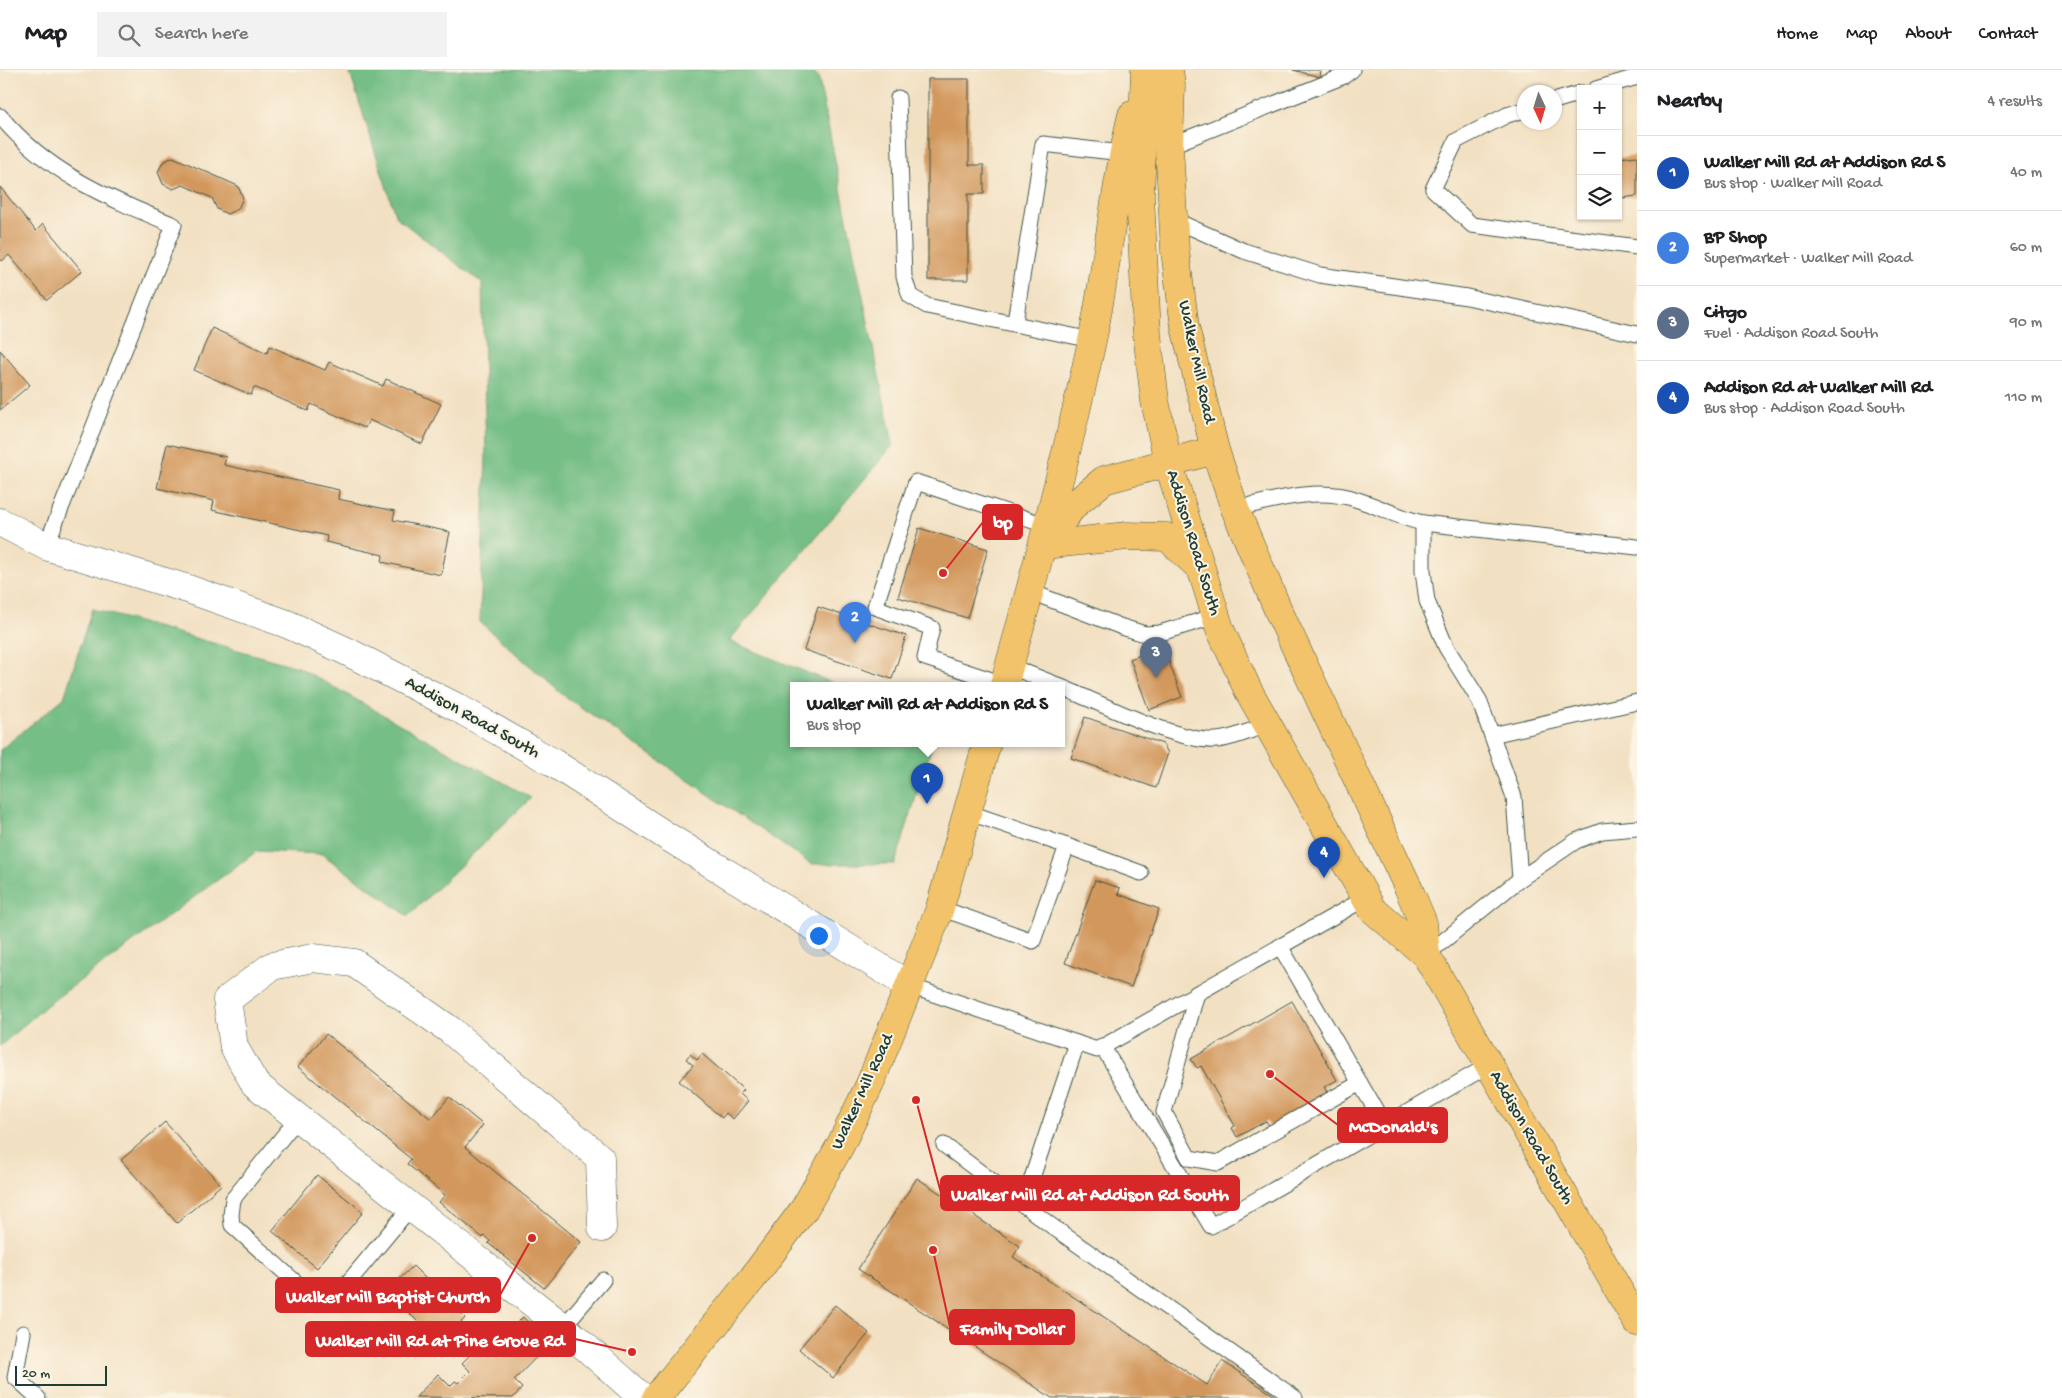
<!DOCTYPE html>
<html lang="en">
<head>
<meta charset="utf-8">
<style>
  :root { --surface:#fff; --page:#f2f2f2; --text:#202124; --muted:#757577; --line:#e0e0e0; --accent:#b5179e }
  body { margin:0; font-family:"Gochi Hand",sans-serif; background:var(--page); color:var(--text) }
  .controls { position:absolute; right:15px; top:15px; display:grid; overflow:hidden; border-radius:0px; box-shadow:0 1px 4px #0004 }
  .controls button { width:45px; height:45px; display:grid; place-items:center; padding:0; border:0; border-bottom:1px solid var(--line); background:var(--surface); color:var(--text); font:25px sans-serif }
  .compass { position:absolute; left:1517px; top:15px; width:45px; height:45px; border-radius:50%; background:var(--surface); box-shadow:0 1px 4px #0004; rotate:176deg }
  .scale { position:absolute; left:15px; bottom:12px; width:92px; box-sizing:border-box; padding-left:5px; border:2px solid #1f3d34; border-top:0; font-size:14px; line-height:18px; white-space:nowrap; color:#1f3d34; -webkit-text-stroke:4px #fcf5e5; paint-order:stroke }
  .you { position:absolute; left:818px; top:865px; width:18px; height:18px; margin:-12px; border:4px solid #fff; border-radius:50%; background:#1a73e8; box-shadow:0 0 0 8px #1a73e833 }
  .badge { display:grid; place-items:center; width:32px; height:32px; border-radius:50%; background:var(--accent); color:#fff; font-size:16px; font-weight:700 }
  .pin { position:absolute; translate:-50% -41px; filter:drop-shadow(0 1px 2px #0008) }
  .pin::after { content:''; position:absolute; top:26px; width:18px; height:15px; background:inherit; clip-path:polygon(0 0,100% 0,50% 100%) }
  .popup { position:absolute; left:790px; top:612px; width:275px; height:65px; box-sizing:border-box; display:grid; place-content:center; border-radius:0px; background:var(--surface); filter:drop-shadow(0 1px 4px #0005); font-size:16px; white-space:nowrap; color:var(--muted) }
  .popup b { font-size:19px; color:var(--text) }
  .popup::after { content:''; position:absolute; left:50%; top:100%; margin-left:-10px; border:10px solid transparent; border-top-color:var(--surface) }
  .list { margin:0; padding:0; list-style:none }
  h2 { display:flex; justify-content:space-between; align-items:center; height:65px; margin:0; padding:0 20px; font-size:21px }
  h2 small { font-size:16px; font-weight:400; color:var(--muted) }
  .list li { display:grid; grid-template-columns:32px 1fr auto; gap:15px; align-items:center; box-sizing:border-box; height:75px; padding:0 20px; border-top:1px solid var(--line) }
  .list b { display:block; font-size:19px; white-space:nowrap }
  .list p { margin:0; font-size:16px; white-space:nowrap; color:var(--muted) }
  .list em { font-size:16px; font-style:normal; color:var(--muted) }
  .icon { flex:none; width:28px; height:28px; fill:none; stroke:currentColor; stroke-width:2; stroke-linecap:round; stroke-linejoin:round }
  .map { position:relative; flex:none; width:1637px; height:1328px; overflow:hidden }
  header { display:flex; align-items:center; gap:30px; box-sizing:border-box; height:70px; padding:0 25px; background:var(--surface); border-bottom:1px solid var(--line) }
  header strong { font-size:24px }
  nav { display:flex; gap:28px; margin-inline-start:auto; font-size:18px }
  .search { width:350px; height:45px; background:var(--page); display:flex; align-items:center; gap:12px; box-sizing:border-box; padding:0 18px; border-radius:0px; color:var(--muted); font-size:19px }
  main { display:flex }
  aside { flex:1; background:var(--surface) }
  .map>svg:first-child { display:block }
</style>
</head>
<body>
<header>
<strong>Map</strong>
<div class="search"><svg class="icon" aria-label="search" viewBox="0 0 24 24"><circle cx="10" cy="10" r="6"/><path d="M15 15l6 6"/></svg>Search here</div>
<nav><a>Home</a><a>Map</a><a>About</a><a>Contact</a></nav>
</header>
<main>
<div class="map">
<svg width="1637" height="1328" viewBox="0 0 1637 1328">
  <rect width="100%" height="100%" fill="#fcf5e5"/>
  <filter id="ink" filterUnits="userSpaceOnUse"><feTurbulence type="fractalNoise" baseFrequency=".02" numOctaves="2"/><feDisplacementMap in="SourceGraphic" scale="10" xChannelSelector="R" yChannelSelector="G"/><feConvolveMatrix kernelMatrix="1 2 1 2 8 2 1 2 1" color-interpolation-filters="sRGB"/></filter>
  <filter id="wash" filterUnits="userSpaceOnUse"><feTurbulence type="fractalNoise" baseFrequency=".0096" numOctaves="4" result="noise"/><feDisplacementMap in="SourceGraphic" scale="20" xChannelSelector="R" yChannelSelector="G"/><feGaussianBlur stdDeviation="1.12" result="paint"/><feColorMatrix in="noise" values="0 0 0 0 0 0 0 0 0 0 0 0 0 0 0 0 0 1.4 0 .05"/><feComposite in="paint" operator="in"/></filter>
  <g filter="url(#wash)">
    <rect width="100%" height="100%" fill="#f2e0c2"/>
    <g fill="#74be86" stroke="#4a7e5d">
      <path d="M 349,0 L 810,0 L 818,6 L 893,375 L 729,571 L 838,615 L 793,615 L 793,673 L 933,673 L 895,794 L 811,794 L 563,625 L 480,552 L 486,386 L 482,213 L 396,147 Z"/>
      <path d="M 92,539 L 298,597 L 531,728 L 408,846 L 322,784 L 257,781 L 47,935 L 0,976 L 0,680 L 64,628 Z"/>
    </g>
    <g id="blocks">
      <g fill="#d2975b">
        <path d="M 1293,0 L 1321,0 L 1320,7 Z"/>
        <path d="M 928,9 L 969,9 L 969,95 L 984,95 L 984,124 L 968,124 L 968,210 L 928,210 Z"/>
        <path d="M 1637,86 L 1637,126 L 1621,128 L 1618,88 Z"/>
        <path d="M 173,87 L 238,116 L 243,128 L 238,139 L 227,144 L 217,139 L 212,128 L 183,115 L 173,119 L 163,114 L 158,102 L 163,92 Z"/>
        <path d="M 0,117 L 36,161 L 43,154 L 82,201 L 47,230 L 9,185 L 2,191 L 0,188 Z"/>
        <path d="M 212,258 L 267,283 L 270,276 L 325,300 L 329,292 L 383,316 L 386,309 L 441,334 L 422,374 L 369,350 L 365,358 L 311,334 L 308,341 L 254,317 L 251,325 L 194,300 Z"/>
        <path d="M 0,280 L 30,315 L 0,340 Z"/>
        <path d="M 167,374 L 226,387 L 224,395 L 339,420 L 338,429 L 395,441 L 393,450 L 450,462 L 441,505 L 382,492 L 383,485 L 326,472 L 327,466 L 212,440 L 214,431 L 157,418 Z"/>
        <path d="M 919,458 L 988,479 L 967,548 L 898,527 Z"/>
        <path d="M 818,537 L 906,566 L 892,609 L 804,580 Z"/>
        <path d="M 1163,576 L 1182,627 L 1149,640 L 1130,589 Z"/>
        <path d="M 1085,647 L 1163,674 L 1168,683 L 1156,718 L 1071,688 Z"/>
        <path d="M 1095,810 L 1120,818 L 1118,824 L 1159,839 L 1131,917 L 1065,893 Z"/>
        <path d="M 1292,931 L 1337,1010 L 1324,1017 L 1328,1024 L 1270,1057 L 1266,1051 L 1237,1067 L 1232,1058 L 1235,1056 L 1201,996 L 1197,998 L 1191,989 Z"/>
        <path d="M 326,964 L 431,1049 L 449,1027 L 483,1055 L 465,1077 L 581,1172 L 544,1218 L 488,1173 L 490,1171 L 484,1166 L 483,1168 L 439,1132 L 445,1125 L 407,1094 L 411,1089 L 298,997 Z"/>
        <path d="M 690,984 L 697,990 L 702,984 L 744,1020 L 740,1024 L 748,1031 L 733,1049 L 726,1043 L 722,1048 L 679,1011 L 693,995 L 686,989 Z"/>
        <path d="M 165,1052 L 221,1115 L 177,1153 L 121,1090 Z"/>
        <path d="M 317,1105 L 363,1142 L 317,1198 L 272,1161 Z"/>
        <path d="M 917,1108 L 1020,1176 L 1013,1187 L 1207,1315 L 1222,1291 L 1278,1328 L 1052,1328 L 858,1199 Z"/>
        <path d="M 413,1196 L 465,1248 L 440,1274 L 387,1221 Z"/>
        <path d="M 835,1235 L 869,1263 L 833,1308 L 799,1279 Z"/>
        <path d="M 523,1247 L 550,1273 L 514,1310 L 522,1318 L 513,1328 L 416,1327 L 438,1304 L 450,1316 L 455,1311 L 458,1313 L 470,1301 L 462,1293 L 477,1278 L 486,1285 Z"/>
      </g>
    </g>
  </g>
  <g filter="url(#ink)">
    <use href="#blocks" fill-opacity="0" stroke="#3f5549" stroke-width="1"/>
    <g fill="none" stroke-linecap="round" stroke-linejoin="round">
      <g stroke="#3f5549" stroke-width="17">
        <g id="lane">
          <path d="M 1596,19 L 1637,7"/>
          <path d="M 898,28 L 904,207 L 910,226 L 927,236 L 1092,270"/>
          <path d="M 1554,31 L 1581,23"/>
          <path d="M 1524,40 L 1507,45 L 1456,71 L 1433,119 L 1472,155 L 1637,177"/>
          <path d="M 0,46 C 47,103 108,128 174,155 L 46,476"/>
          <path d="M 1169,76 L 1344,6 L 1352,0"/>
          <path d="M 1172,149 L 1244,181 L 1320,205 L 1467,227 L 1637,264"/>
          <path d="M 1015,252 L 1043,74 L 1122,83"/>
          <path d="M 1235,439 C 1274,430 1317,416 1358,430 C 1380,437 1400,448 1423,453 L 1637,477"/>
          <path d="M 1423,453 L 1423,501 L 1427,531 L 1446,577 L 1479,630 L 1514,727 L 1520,809"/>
          <path d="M 1031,522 L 1122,557 L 1145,564 L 1160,563 L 1216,546"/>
          <path d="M 1009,596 L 1057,615"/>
          <path d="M 1004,614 L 925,588 L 932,558 L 875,537 L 916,412 L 1048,456"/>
          <path d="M 1061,617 C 1098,632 1179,673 1216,670 C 1232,669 1251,660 1267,655"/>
          <path d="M 1492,665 L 1637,632"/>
          <path d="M 1067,776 L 1141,803"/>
          <path d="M 940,838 L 1033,871 L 1067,776 L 967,742"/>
          <path d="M 1280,876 L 1385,1056"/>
          <path d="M 1426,885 L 1520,809 L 1576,771 L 1602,761 L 1637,758"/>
          <path d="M 910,916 L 1097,980 L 1366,828"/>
          <path d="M 1197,923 L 1164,1042 L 1189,1088 L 1218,1093 L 1360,1013"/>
          <path d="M 1102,976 L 1211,1156 L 1489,995"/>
          <path d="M 297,1049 L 233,1129 L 231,1145 L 232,1155 L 312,1227 L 327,1229 L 341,1221 L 410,1138"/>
          <path d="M 944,1075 L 1053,1157 L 1295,1328"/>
          <path d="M 1023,1135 L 1077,973"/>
          <path d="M 563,1257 L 603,1210"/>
          <path d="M 23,1263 L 15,1307 L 38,1328"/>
        </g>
      </g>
      <g stroke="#3f5549" stroke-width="29">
        <g id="street">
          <path d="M 0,452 L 46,476 L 188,519 L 287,554 L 344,580 L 458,638 L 552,692 L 668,767 L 910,916"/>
          <path d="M 602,1158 L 600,1088 L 450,960 L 354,893 L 313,888 L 272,896 L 227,930 L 234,977 L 255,1014 L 563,1257 L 643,1328"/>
        </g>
      </g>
      <g stroke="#3f5549" stroke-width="29">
        <g id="primary">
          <path d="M 1145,0 L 1140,125 L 1147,264 L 1155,331 L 1168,392 L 1220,559 L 1248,620 L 1372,839 L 1426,885 L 1637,1252"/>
          <path d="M 1169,0 L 1171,15 L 1169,76 L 1175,181 L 1185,257 L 1215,380 L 1235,439 L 1279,542 L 1408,817 L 1423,853 L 1426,885"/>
          <path d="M 1050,466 L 1074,435 L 1104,410 L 1215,380"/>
          <path d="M 1044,475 L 1127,466 L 1167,467 L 1200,498"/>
          <path d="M 1004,615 C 1036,499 1068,383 1093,266 C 1108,192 1114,118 1132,45"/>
          <path d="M 656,1328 L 752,1209 L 804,1139 L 840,1076 L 870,1014 L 939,841 L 987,673"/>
        </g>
      </g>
      <use href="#lane" stroke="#fff" stroke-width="15"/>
      <use href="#street" stroke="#fff" stroke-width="28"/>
      <use href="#primary" stroke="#f2c36a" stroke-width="28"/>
    </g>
  </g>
  <g text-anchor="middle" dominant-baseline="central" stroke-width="4" stroke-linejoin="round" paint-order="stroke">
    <g font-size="18" fill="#1f3d34" stroke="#fcf5e5">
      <text transform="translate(1196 292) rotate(78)">Walker Mill Road</text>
      <text transform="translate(1193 473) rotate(73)">Addison Road South</text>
      <text transform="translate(472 648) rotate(29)">Addison Road South</text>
      <text transform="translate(863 1022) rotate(-65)">Walker Mill Road</text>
      <text transform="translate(1531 1068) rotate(60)">Addison Road South</text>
    </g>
  </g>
  <path fill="none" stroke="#d62828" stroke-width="2" d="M943 503L983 452M1270 1004L1338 1055M916 1030L941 1123M532 1168L500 1225M933 1180L950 1257M632 1282L575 1269"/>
  <g fill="#d62828" stroke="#fcf5e5" stroke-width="2">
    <circle cx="943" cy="503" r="5"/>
    <circle cx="1270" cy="1004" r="5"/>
    <circle cx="916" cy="1030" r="5"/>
    <circle cx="532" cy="1168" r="5"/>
    <circle cx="933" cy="1180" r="5"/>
    <circle cx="632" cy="1282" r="5"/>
  </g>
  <g fill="#d62828" stroke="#d62828" stroke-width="2">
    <rect x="983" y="435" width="39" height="34" rx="5"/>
    <rect x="1338" y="1038" width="109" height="34" rx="5"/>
    <rect x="941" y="1106" width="298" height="34" rx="5"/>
    <rect x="276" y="1208" width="224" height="34" rx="5"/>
    <rect x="950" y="1240" width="124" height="34" rx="5"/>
    <rect x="306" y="1252" width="269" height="34" rx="5"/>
  </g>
  <g font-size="19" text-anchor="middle" font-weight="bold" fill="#fff">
    <text x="1003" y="458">bp</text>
    <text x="1393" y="1062">McDonald's</text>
    <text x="1090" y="1130">Walker Mill Rd at Addison Rd South</text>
    <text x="388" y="1232">Walker Mill Baptist Church</text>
    <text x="1012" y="1264">Family Dollar</text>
    <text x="440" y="1276">Walker Mill Rd at Pine Grove Rd</text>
  </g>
</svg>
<div class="controls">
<button>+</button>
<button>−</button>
<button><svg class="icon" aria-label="layers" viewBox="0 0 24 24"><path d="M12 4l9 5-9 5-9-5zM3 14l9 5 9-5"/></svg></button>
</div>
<svg class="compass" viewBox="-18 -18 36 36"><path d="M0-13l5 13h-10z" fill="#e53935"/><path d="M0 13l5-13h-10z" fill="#757577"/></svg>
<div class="scale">20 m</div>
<div class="you"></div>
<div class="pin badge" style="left:927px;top:734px;background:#1a4fb4">1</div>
<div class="popup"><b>Walker Mill Rd at Addison Rd S</b>Bus stop</div>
<div class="pin badge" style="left:855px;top:573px;background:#3f7fe0">2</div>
<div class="pin badge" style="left:1156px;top:608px;background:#5c6f8a">3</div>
<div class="pin badge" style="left:1324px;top:808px;background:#1a4fb4">4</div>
</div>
<aside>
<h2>Nearby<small>4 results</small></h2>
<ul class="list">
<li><span class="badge" style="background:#1a4fb4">1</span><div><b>Walker Mill Rd at Addison Rd S</b><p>Bus stop · Walker Mill Road</p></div><em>40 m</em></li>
<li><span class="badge" style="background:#3f7fe0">2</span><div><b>BP Shop</b><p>Supermarket · Walker Mill Road</p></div><em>60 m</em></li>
<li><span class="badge" style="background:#5c6f8a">3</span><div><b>Citgo</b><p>Fuel · Addison Road South</p></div><em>90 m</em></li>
<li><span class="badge" style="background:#1a4fb4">4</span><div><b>Addison Rd at Walker Mill Rd</b><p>Bus stop · Addison Road South</p></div><em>110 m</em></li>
</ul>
</aside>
</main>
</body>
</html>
